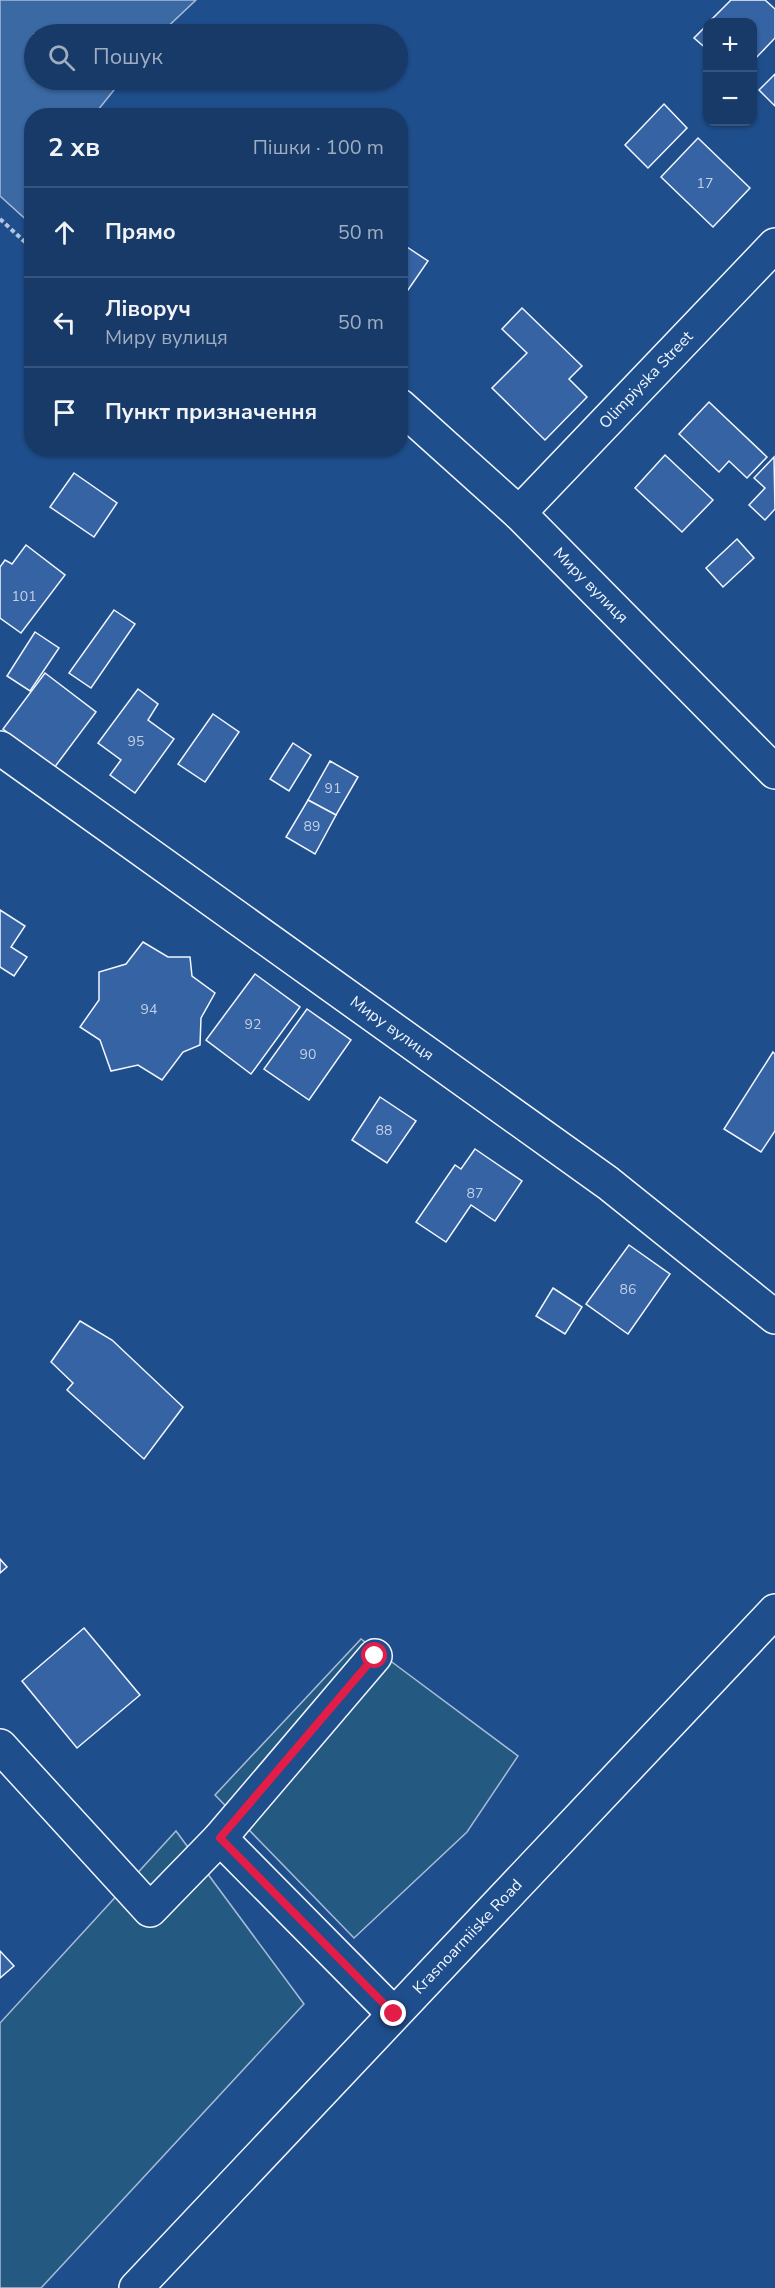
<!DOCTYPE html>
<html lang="uk">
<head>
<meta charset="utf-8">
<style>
  :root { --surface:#173a69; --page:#20416f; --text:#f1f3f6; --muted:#9eadc0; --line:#36547d }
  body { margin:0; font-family:"Nunito Sans",sans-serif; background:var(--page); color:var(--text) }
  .controls { position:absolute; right:18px; top:18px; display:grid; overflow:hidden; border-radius:12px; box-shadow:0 2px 4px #0004 }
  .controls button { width:54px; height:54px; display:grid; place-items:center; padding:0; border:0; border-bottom:2px solid var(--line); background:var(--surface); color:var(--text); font:30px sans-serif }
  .stop { position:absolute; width:18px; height:18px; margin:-14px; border:4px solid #e11d48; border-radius:50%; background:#fff }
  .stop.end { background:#e11d48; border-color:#fff; box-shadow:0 2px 6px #0008 }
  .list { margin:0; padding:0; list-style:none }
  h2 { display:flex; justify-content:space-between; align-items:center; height:78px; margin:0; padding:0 24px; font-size:26px }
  h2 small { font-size:20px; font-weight:400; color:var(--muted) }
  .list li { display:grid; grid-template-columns:39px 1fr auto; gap:18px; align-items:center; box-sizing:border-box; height:90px; padding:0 24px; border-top:2px solid var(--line) }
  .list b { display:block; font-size:22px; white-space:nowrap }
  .list p { margin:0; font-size:20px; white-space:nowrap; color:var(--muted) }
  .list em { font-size:20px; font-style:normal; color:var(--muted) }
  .icon { flex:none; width:33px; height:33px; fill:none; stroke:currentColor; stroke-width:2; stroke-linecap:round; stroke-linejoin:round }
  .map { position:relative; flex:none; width:775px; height:2288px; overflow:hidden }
  .search { position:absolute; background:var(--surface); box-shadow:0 2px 4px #0004; left:24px; top:24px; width:384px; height:66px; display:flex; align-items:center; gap:15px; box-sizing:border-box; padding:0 21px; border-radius:33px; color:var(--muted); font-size:22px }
  .panel { position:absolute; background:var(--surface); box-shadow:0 2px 4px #0004; left:24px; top:108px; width:384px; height:348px; border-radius:24px }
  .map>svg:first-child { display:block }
</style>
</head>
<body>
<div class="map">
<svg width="775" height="2288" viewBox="0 0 775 2288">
  <rect width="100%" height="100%" fill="#1f4e8c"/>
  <g fill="#245a82" stroke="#a8bbd7" stroke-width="1.5">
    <path d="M 361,1639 L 518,1756 L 467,1832 L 354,1938 L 215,1795 Z"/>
    <path d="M 176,1831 L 304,2004 L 41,2288 L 0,2288 L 0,2023 Z"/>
  </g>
  <path fill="#3b69a3" stroke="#a8bbd7" stroke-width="1.5" d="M 0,0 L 196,0 L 160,34 L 34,34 L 34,80 L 122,80 L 94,115 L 32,116 L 31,224 L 0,196 Z"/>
  <g fill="#3563a3" stroke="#f2f6ff" stroke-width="1.5">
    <path d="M 731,0 L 765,0 L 775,9 L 775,38 L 754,60 L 752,58 L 752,22 L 709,22 Z"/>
    <path d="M 708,24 L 708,50 L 694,38 Z"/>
    <path d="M 775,74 L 775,106 L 759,90 Z"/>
    <path d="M 664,104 L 687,128 L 648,168 L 625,145 Z"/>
    <path d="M 698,138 L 750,188 L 713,227 L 661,177 Z"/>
    <path d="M 404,245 L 428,261 L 408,290 L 400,285 L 400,250 Z"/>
    <path d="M 522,308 L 582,366 L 569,379 L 587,397 L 545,440 L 492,388 L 527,353 L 502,329 Z"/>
    <path d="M 709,402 L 767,457 L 747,478 L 729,461 L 719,472 L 679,434 Z"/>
    <path d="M 665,455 L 713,500 L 682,532 L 635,488 Z"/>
    <path d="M 774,457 L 775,509 L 765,520 L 749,505 L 765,488 L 754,478 Z"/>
    <path d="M 74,473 L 117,503 L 94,537 L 50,507 Z"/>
    <path d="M 737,539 L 754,558 L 723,587 L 706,568 Z"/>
    <path d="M 26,545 L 65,575 L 21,633 L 0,618 L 0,567 L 5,560 L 12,564 Z"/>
    <path d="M 114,610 L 135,624 L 91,688 L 69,673 Z"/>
    <path d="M 35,632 L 59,648 L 30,691 L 7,676 Z"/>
    <path d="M 45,673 L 96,712 L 54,768 L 3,729 Z"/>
    <path d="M 138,689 L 158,704 L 148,720 L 174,739 L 135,793 L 110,775 L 121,760 L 98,743 Z"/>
    <path d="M 213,714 L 239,732 L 205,782 L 178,764 Z"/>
    <path d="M 293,743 L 311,755 L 289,791 L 270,779 Z"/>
    <path d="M 330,761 L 358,777 L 336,815 L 308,800 Z"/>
    <path d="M 308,800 L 336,815 L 315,854 L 286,837 Z"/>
    <path d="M 0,910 L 25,926 L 11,947 L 27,957 L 14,976 L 0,967 Z"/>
    <path d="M 143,942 L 168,957 L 190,957 L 192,976 L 215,993 L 201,1018 L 200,1045 L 183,1052 L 162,1080 L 138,1065 L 111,1071 L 100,1040 L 80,1027 L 99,1000 L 99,972 L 126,964 Z"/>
    <path d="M 255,974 L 300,1007 L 251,1074 L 206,1040 Z"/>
    <path d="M 307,1009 L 351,1040 L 309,1100 L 264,1069 Z"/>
    <path d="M 773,1052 L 775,1054 L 775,1131 L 761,1152 L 724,1129 Z"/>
    <path d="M 380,1097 L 416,1121 L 387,1163 L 352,1140 Z"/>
    <path d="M 475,1149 L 522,1181 L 495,1221 L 471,1205 L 446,1242 L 416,1222 L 455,1165 L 461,1169 Z"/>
    <path d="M 629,1245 L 670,1274 L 628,1334 L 586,1304 Z"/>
    <path d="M 553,1288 L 582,1307 L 565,1334 L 536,1316 Z"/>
    <path d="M 80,1321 L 112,1340 L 183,1407 L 144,1459 L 67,1390 L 73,1383 L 51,1362 Z"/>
    <path d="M 0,1559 L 7,1567 L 0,1573 Z"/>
    <path d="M 84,1628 L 140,1695 L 77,1748 L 22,1681 Z"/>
    <path d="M 0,1951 L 14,1966 L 0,1978 Z"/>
  </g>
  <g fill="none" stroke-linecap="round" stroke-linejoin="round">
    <g stroke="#f2f6ff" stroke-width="36">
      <g id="minor">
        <path id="s1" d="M 400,406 L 519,513 L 775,772"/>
        <path id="s2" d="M 519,513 L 775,245"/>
        <path id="s3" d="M 0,748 L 608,1183 L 775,1317"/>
        <path d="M 0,1746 L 150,1910 L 220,1838 L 375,1656"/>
        <path d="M 220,1838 L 394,2014"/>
      </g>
    </g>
    <g stroke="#f2f6ff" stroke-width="36">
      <g id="major">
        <path id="s4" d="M 136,2288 L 775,1611"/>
      </g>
    </g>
    <path stroke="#b3c4dc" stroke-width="4" stroke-dasharray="4.5 3" stroke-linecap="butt" d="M 0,219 L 25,242"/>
    <use href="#minor" stroke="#1f4e8c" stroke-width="33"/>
    <use href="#major" stroke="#1f4e8c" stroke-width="33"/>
  </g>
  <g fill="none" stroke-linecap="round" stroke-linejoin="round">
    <path stroke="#e11d48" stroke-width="8" d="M 375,1656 L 220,1838 L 394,2014"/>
  </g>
  <g text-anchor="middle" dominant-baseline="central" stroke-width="4.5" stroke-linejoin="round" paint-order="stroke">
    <g font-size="14" fill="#c3d1e8">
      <text x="705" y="183">17</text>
      <text x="24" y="596">101</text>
      <text x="136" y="741">95</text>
      <text x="333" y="788">91</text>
      <text x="312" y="826">89</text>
      <text x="149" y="1009">94</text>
      <text x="253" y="1024">92</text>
      <text x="308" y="1054">90</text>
      <text x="384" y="1130">88</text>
      <text x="475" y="1193">87</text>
      <text x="628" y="1289">86</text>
    </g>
    <g font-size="16" fill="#f2f6ff" stroke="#1f4e8c">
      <text stroke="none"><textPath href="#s2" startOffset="184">Olimpiyska Street</textPath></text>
      <text stroke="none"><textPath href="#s1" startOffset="262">Миру вулиця</textPath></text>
      <text stroke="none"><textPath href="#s3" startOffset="482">Миру вулиця</textPath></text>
      <text stroke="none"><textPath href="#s4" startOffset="483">Krasnoarmiiske Road</textPath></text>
    </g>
  </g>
</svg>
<div class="controls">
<button>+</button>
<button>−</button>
</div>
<div class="stop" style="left:375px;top:1656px"></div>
<div class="stop end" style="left:394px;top:2014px"></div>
<div class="search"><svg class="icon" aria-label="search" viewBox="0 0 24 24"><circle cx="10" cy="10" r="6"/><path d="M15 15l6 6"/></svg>Пошук</div>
<section class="panel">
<h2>2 хв<small>Пішки · 100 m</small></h2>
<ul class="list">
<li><svg class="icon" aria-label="ahead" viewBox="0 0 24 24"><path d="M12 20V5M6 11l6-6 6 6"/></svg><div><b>Прямо</b></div><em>50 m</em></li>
<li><svg class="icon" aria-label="left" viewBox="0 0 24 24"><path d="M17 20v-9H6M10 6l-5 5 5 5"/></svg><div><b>Ліворуч</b><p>Миру вулиця</p></div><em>50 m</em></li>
<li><svg class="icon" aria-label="arrive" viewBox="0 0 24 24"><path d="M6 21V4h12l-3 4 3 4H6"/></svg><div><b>Пункт призначення</b></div></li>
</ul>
</section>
</div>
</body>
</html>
